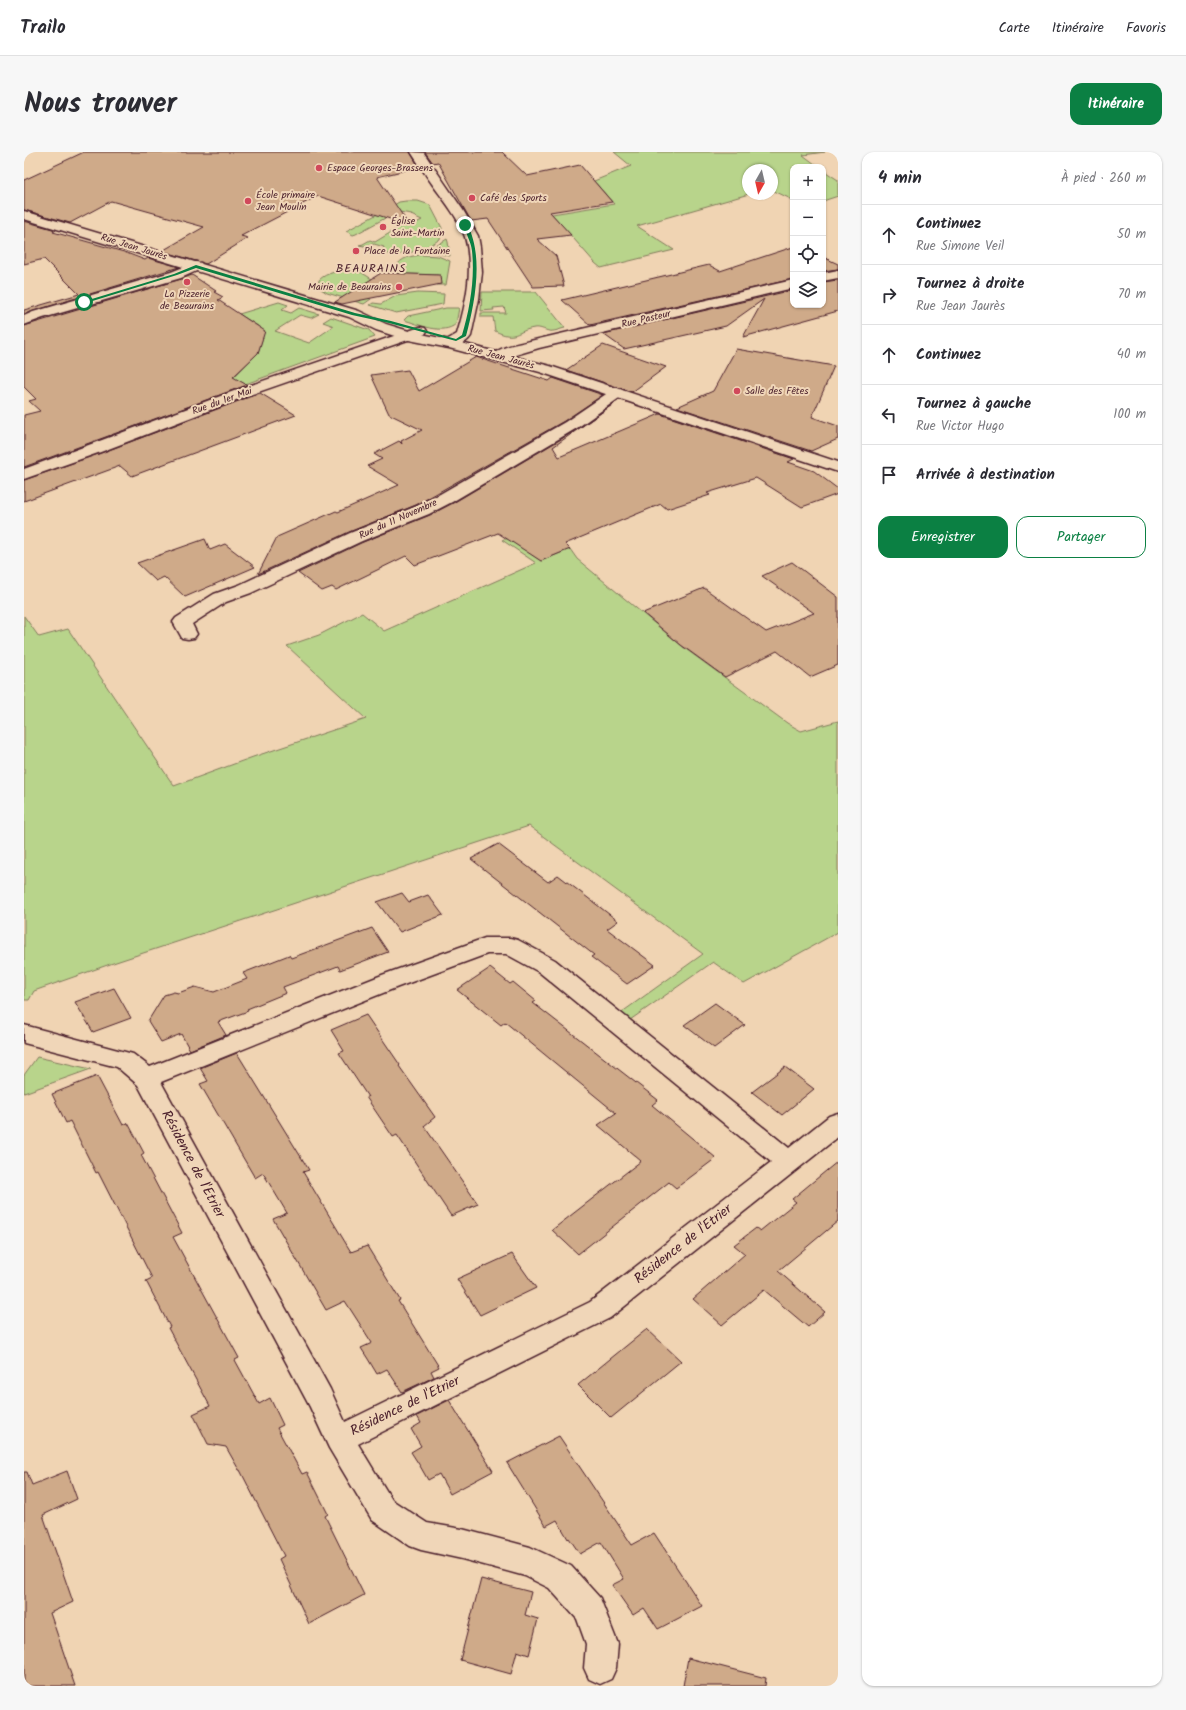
<!DOCTYPE html>
<html lang="fr">
<head>
<meta charset="utf-8">
<style>
  :root { --surface:#fff; --page:#f7f7f7; --text:#2b2b33; --muted:#7c7c81; --line:#e1e1e2; --accent:#0b8043 }
  body { margin:0; font-family:Kalam,sans-serif; background:var(--page); color:var(--text) }
  .controls { position:absolute; right:12px; top:12px; display:grid; overflow:hidden; border-radius:8px; box-shadow:0 1px 3px #0004 }
  .controls button { width:36px; height:36px; display:grid; place-items:center; padding:0; border:0; border-bottom:1px solid var(--line); background:var(--surface); color:var(--text); font:20px sans-serif }
  .compass { position:absolute; left:718px; top:12px; width:36px; height:36px; border-radius:50%; background:var(--surface); box-shadow:0 1px 3px #0004; rotate:188deg }
  .stop { position:absolute; width:12px; height:12px; margin:-9px; border:3px solid #0b8043; border-radius:50%; background:#fff }
  .stop.end { background:#0b8043; border-color:#fff; box-shadow:0 1px 4px #0008 }
  .list { margin:0; padding:0; list-style:none }
  h2 { display:flex; justify-content:space-between; align-items:center; height:52px; margin:0; padding:0 16px; font-size:17px }
  h2 small { font-size:13px; font-weight:400; color:var(--muted) }
  .list li { display:grid; grid-template-columns:26px 1fr auto; gap:12px; align-items:center; box-sizing:border-box; height:60px; padding:0 16px; border-top:1px solid var(--line) }
  .list b { display:block; font-size:15px; white-space:nowrap }
  .list p { margin:0; font-size:13px; white-space:nowrap; color:var(--muted) }
  .list em { font-size:13px; font-style:normal; color:var(--muted) }
  .actions { display:flex; gap:8px; padding:12px 16px }
  .actions a { flex:1; padding:9px 0; border:1px solid var(--accent); border-radius:12px; text-align:center; font-size:14px; color:var(--accent) }
  .actions .main { background:var(--accent); color:#fff }
  .icon { flex:none; width:22px; height:22px; fill:none; stroke:currentColor; stroke-width:2; stroke-linecap:round; stroke-linejoin:round }
  .map { position:relative; flex:none; width:814px; height:1534px; overflow:hidden; border-radius:12px }
  header { display:flex; align-items:center; gap:24px; box-sizing:border-box; height:56px; padding:0 20px; background:var(--surface); border-bottom:1px solid var(--line) }
  header strong { font-size:19px }
  nav { display:flex; gap:22px; margin-inline-start:auto; font-size:14px }
  .intro { display:flex; align-items:center; justify-content:space-between; box-sizing:border-box; height:96px; padding:0 24px }
  h1 { margin:0; font-size:28px }
  .button { padding:10px 18px; border-radius:12px; background:var(--accent); color:#fff; font-size:14px; font-weight:700 }
  main { display:flex; gap:24px; padding:0 24px }
  aside { flex:1; background:var(--surface); border-radius:12px; box-shadow:0 1px 3px #0004 }
  .map>svg:first-child { display:block }
</style>
</head>
<body>
<header>
<strong>Trailo</strong>
<nav><a>Carte</a><a>Itinéraire</a><a>Favoris</a></nav>
</header>
<div class="intro"><h1>Nous trouver</h1><a class="button">Itinéraire</a></div>
<main>
<div class="map">
<svg width="814" height="1534" viewBox="0 0 814 1534">
  <rect width="100%" height="100%" fill="#f0d4b3"/>
  <filter id="ink" filterUnits="userSpaceOnUse"><feTurbulence type="fractalNoise" baseFrequency=".025" numOctaves="2"/><feDisplacementMap in="SourceGraphic" scale="8" xChannelSelector="R" yChannelSelector="G"/><feConvolveMatrix kernelMatrix="1 2 1 2 8 2 1 2 1" color-interpolation-filters="sRGB"/></filter>
  <g filter="url(#ink)">
    <g fill="#b8d48b" stroke="#817a5b">
      <path d="M 590,0 L 801,0 L 779,3 L 795,15 L 769,15 L 769,48 L 748,38 L 748,18 L 724,18 L 725,42 L 613,74 L 650,98 L 577,116 L 571,111 L 528,62 L 590,52 L 570,29 L 607,14 Z"/>
      <path d="M 799,18 L 814,28 L 814,44 L 799,49 Z"/>
      <path d="M 382,49 L 394,49 L 406,53 L 418,76 L 416,87 C 399,99 379,105 358,101 L 360,95 L 350,92 L 340,94 L 335,93 L 339,92 L 346,88 L 351,90 L 384,70 L 392,71 L 398,68 L 387,63 L 388,62 L 362,58 L 375,50 Z"/>
      <path d="M 359,59 L 365,64 L 332,82 L 329,83 L 322,79 Z"/>
      <path d="M 423,87 L 424,90 L 426,104 L 404,99 Z"/>
      <path d="M 398,103 L 414,104 L 426,109 L 422,133 L 413,133 L 414,123 L 375,122 L 372,115 C 377,105 388,104 398,103 Z"/>
      <path d="M 326,118 L 335,119 L 348,127 L 344,146 L 347,147 L 340,152 L 303,141 L 294,135 L 295,128 C 303,120 315,119 326,118 Z"/>
      <path d="M 458,140 L 512,140 L 541,176 C 536,177 530,180 525,179 C 520,178 516,175 510,176 C 492,179 492,189 471,179 L 469,165 L 457,165 L 457,161 L 482,161 L 480,155 L 469,156 L 470,158 L 457,159 Z"/>
      <path d="M 394,141 L 420,142 L 419,152 L 372,161 L 346,153 L 349,151 L 357,152 L 372,144 Z"/>
      <path d="M 255,150 L 264,153 L 258,158 L 267,161 L 275,156 L 295,162 L 287,166 L 276,163 L 251,179 L 285,191 L 310,174 L 299,170 L 307,165 L 345,178 L 351,185 L 216,234 L 201,242 L 194,237 L 201,234 L 234,201 L 239,184 L 234,174 L 215,162 Z"/>
      <path d="M 422,156 L 435,156 L 432,172 C 418,184 395,172 380,168 L 384,164 Z"/>
      <path d="M 480,387 L 486,387 L 517,409 L 546,397 L 553,407 L 659,495 L 763,571 L 777,579 L 814,569 L 814,780 L 720,832 L 689,810 L 596,875 L 587,868 L 679,802 L 505,674 L 92,810 L 10,839 L 5,848 L 0,848 L 0,464 L 15,485 L 44,477 L 150,634 L 229,605 L 342,567 L 263,494 L 295,483 L 338,461 L 360,479 L 512,411 L 478,388 Z"/>
      <path d="M 13,905 L 67,917 L 0,941 L 0,923 Z"/>
    </g>
    <g fill="#cfaa89" stroke="#4a1f2b">
      <path d="M 60,0 L 386,0 L 395,15 L 353,25 L 385,73 L 294,44 L 217,84 L 224,86 L 182,112 L 138,99 L 180,75 L 87,49 L 46,71 L 0,58 L 0,28 Z"/>
      <path d="M 401,0 L 478,0 L 503,24 L 556,13 L 588,50 L 526,60 L 547,83 L 513,87 L 532,104 L 540,134 L 509,135 L 464,67 L 447,69 L 414,10 L 409,11 Z"/>
      <path d="M 0,69 L 32,78 L 29,80 L 100,100 L 121,108 L 124,106 L 155,115 L 0,162 L 0,158 L 55,142 L 20,107 L 0,112 Z"/>
      <path d="M 769,95 L 769,127 L 566,173 L 538,148 L 685,113 L 696,119 Z"/>
      <path d="M 799,105 L 814,112 L 814,117 L 799,119 Z"/>
      <path d="M 357,121 L 416,123 L 417,132 L 318,152 L 311,150 Z"/>
      <path d="M 168,123 L 192,139 L 190,140 L 199,145 L 194,148 L 241,179 L 234,201 L 209,225 L 223,233 L 0,315 L 0,263 L 16,259 L 5,249 L 12,247 L 0,235 L 0,174 L 157,127 Z"/>
      <path d="M 814,128 L 814,159 L 719,185 L 740,147 L 702,174 L 600,197 L 579,182 L 769,138 L 769,153 L 799,153 L 799,130 Z"/>
      <path d="M 579,193 L 642,215 L 608,240 L 542,218 Z"/>
      <path d="M 712,197 L 810,214 L 788,265 L 814,274 L 814,287 L 787,299 L 653,255 L 689,239 Z"/>
      <path d="M 452,205 L 525,229 L 529,226 L 579,243 L 540,269 L 392,353 L 325,380 L 234,422 L 253,385 L 312,359 L 314,360 L 375,333 L 343,314 L 358,307 L 350,302 L 375,289 L 378,292 L 377,289 L 398,278 L 365,262 L 347,223 L 384,218 L 395,239 Z"/>
      <path d="M 236,241 L 272,263 L 108,324 L 96,314 L 0,349 L 0,328 L 74,302 Z"/>
      <path d="M 595,248 L 529,295 L 535,305 L 636,262 L 770,307 L 764,310 L 790,319 L 814,337 L 814,342 L 778,355 L 732,326 L 683,341 L 686,343 L 643,357 L 637,352 L 541,392 L 546,397 L 517,409 L 474,381 L 391,413 L 382,404 L 312,438 L 308,435 L 298,439 L 274,421 L 339,390 L 406,363 L 429,351 L 554,277 Z"/>
      <path d="M 181,387 L 186,398 L 201,392 L 231,415 L 161,445 L 140,425 L 132,429 L 113,411 Z"/>
      <path d="M 768,410 L 814,445 L 814,513 L 786,525 L 753,499 L 701,525 L 657,493 L 619,461 L 680,436 L 742,480 L 790,461 L 738,424 Z"/>
      <path d="M 474,692 L 524,730 L 534,723 L 594,769 L 583,777 L 631,813 L 603,832 L 567,805 L 570,803 L 447,707 Z"/>
      <path d="M 378,741 L 385,750 L 404,743 L 419,763 L 376,780 L 353,750 Z"/>
      <path d="M 348,776 L 364,800 L 316,818 L 314,814 L 259,835 L 262,841 L 223,857 L 224,859 L 194,870 L 202,883 L 166,898 L 157,882 L 137,890 L 124,869 L 140,843 L 150,840 L 154,841 L 171,835 L 190,840 L 223,827 L 219,821 L 265,803 L 267,806 Z"/>
      <path d="M 466,816 L 486,832 L 489,830 L 512,849 L 509,851 L 634,948 L 628,953 L 692,1006 L 652,1036 L 645,1030 L 554,1102 L 528,1078 L 617,1009 L 574,973 L 592,961 L 481,870 L 477,873 L 433,838 Z"/>
      <path d="M 90,836 L 107,866 L 69,880 L 51,850 Z"/>
      <path d="M 691,851 L 721,873 L 690,896 L 660,873 Z"/>
      <path d="M 342,863 L 376,913 L 375,914 L 411,965 L 400,974 L 454,1052 L 427,1064 L 373,983 L 369,985 L 342,945 L 344,945 L 315,901 L 320,899 L 307,878 Z"/>
      <path d="M 213,901 L 285,1018 L 279,1020 L 327,1100 L 343,1094 L 376,1148 L 374,1149 L 415,1215 L 407,1219 L 410,1225 L 378,1240 L 363,1217 L 353,1222 L 344,1207 L 337,1196 L 348,1191 L 321,1149 L 302,1158 L 249,1067 L 263,1061 L 239,1021 L 231,1026 L 176,932 L 184,929 L 176,916 Z"/>
      <path d="M 761,915 L 790,937 L 758,963 L 728,940 Z"/>
      <path d="M 73,924 L 99,973 L 104,971 L 120,1001 L 117,1003 L 158,1081 L 149,1085 L 215,1206 L 211,1208 L 235,1252 L 246,1246 L 259,1273 L 253,1276 L 278,1322 L 283,1320 L 304,1362 L 301,1364 L 340,1443 L 285,1472 L 255,1407 L 260,1404 L 216,1318 L 215,1318 L 202,1295 L 184,1292 L 169,1262 L 186,1254 L 144,1176 L 146,1175 L 122,1129 L 128,1126 L 74,1020 L 72,1021 L 46,969 L 42,971 L 28,942 Z"/>
      <path d="M 814,1009 L 814,1069 L 754,1119 L 801,1160 L 784,1175 L 740,1138 L 698,1173 L 669,1147 L 721,1102 L 710,1093 L 732,1076 L 736,1079 L 772,1050 L 768,1047 Z"/>
      <path d="M 488,1102 L 512,1136 L 456,1163 L 433,1127 Z"/>
      <path d="M 623,1177 L 657,1209 L 587,1266 L 554,1233 Z"/>
      <path d="M 425,1248 L 469,1319 L 426,1342 L 415,1322 L 404,1328 L 396,1314 L 387,1300 L 397,1294 L 387,1277 L 397,1271 L 393,1264 Z"/>
      <path d="M 535,1284 L 608,1393 L 630,1381 L 678,1454 L 634,1477 L 620,1456 L 609,1463 L 588,1433 L 600,1427 L 577,1390 L 556,1402 L 545,1386 L 544,1387 L 533,1368 L 522,1374 L 483,1311 Z"/>
      <path d="M 43,1319 L 53,1347 L 19,1363 L 49,1450 L 26,1461 L 51,1534 L 0,1534 L 0,1320 L 3,1320 L 8,1333 Z"/>
      <path d="M 457,1427 L 507,1440 L 501,1463 L 514,1467 L 505,1503 L 493,1499 L 487,1522 L 436,1508 Z"/>
      <path d="M 664,1506 L 742,1526 L 741,1534 L 659,1534 Z"/>
    </g>
    <g fill="none" stroke-linecap="round" stroke-linejoin="round">
      <g stroke="#4a1f2b" stroke-width="3">
        <g id="minor">
          <path d="M 387,0 L 400,1 L 439,58 L 454,84 L 456,95 L 458,120 L 455,147 L 447,184 C 442,192 430,197 421,195 L 419,192 L 421,189 L 433,182 C 442,152 450,116 441,85 C 435,67 422,51 411,36 C 402,24 395,12 387,0 Z"/>
          <path d="M 172,110 L 177,111 L 179,114 L 177,117 L 157,126 L 19,166 L 0,173 L 0,164 L 9,160 L 147,120 Z"/>
          <path d="M 814,118 L 814,126 L 799,129 L 799,121 Z"/>
          <path d="M 769,128 L 769,136 L 515,196 L 475,208 L 470,207 L 468,204 C 475,194 495,192 506,189 Z"/>
          <path d="M 396,175 L 401,176 L 403,179 L 401,182 L 220,245 L 74,301 L 0,327 L 0,317 L 210,239 Z"/>
          <path d="M 593,236 L 598,238 L 601,241 L 598,244 L 553,276 L 428,350 L 405,362 L 338,389 L 227,441 L 202,450 L 168,472 L 173,482 L 170,486 L 164,487 L 158,486 L 149,470 L 152,466 L 190,442 L 215,433 L 326,381 L 393,354 L 416,342 L 541,270 L 588,238 Z"/>
          <path d="M 461,786 L 486,786 L 494,788 L 531,808 L 765,996 L 805,964 L 814,961 L 814,985 L 586,1166 L 334,1292 L 368,1348 L 403,1371 L 438,1377 L 506,1395 L 547,1414 L 576,1446 L 594,1492 L 592,1516 L 587,1527 L 576,1532 L 565,1527 L 560,1516 L 562,1492 L 553,1467 L 525,1436 L 501,1424 L 438,1407 L 397,1398 L 386,1394 L 348,1368 L 305,1296 L 286,1255 L 114,933 L 93,915 L 0,891 L 0,873 L 109,902 L 126,915 L 358,823 ZM 463,802 L 482,802 L 515,820 L 747,1010 L 566,1150 L 321,1270 L 306,1237 L 137,930 L 374,835 Z"/>
        </g>
      </g>
      <g stroke="#4a1f2b" stroke-width="3">
        <path id="major" d="M 0,59 L 335,159 L 362,172 L 388,180 L 426,188 L 526,214 L 814,310 L 814,320 L 516,220 L 425,196 L 380,187 L 352,178 L 325,165 L 0,67 Z"/>
      </g>
      <use href="#minor" fill="#f0d6b8" fill-rule="evenodd"/>
      <use href="#major" fill="#f0d6b8" fill-rule="evenodd"/>
    </g>
  </g>
  <path fill="#0b8043" d="M 440,72 L 443,72 C 460,103 451,151 442,184 L 432,189 L 365,171 L 328,163 L 172,116 L 153,123 L 62,151 L 58,150 L 150,122 L 172,113 L 331,161 L 367,169 L 432,187 L 438,183 C 446,157 451,126 448,99 C 447,89 441,81 440,72 Z"/>
  <g fill="#d1495b" stroke="#f0d6b8" stroke-width="1.5">
    <circle cx="295" cy="16" r="4"/>
    <circle cx="448" cy="46" r="4"/>
    <circle cx="224" cy="49" r="4"/>
    <circle cx="359" cy="75" r="4"/>
    <circle cx="332" cy="99" r="4"/>
    <circle cx="163" cy="130" r="4"/>
    <circle cx="375" cy="135" r="4"/>
    <circle cx="713" cy="239" r="4"/>
  </g>
  <g text-anchor="middle" dominant-baseline="central" stroke-width="4" stroke-linejoin="round" paint-order="stroke">
    <g font-size="10" fill="#4a1f2b" stroke="#f0d6b8" text-anchor="start">
      <text x="303" y="16">Espace Georges-Brassens</text>
      <text x="232" y="43">École primaire<tspan x="232" dy="12">Jean Moulin</tspan></text>
      <text x="456" y="46">Café des Sports</text>
      <text x="367" y="69">Église<tspan x="367" dy="12">Saint-Martin</tspan></text>
      <text x="340" y="99">Place de la Fontaine</text>
      <text x="367" y="135" text-anchor="end">Mairie de Beaurains</text>
      <text x="163" y="142" text-anchor="middle">La Pizzerie<tspan x="163" dy="12">de Beaurains</tspan></text>
      <text x="721" y="239">Salle des Fêtes</text>
    </g>
    <g font-size="10" fill="#4a1f2b" stroke="#f0d6b8">
      <text transform="translate(110 95) rotate(17)">Rue Jean Jaurès</text>
      <text transform="translate(622 167) rotate(-13)">Rue Pasteur</text>
      <text transform="translate(477 205) rotate(15)">Rue Jean Jaurès</text>
      <text transform="translate(198 249) rotate(-20)">Rue du 1er Mai</text>
      <text transform="translate(374 367) rotate(-24)">Rue du 11 Novembre</text>
    </g>
    <g font-size="12" letter-spacing="1" fill="#4a1f2b" stroke="#f0d6b8">
      <text x="347" y="116">BEAURAINS</text>
    </g>
    <g font-size="14" fill="#4a1f2b" stroke="#f0d6b8">
      <text transform="translate(169 1012) rotate(62)">Résidence de l'Etrier</text>
      <text transform="translate(659 1092) rotate(-38)">Résidence de l'Etrier</text>
      <text transform="translate(381 1254) rotate(-26)">Résidence de l'Etrier</text>
    </g>
  </g>
</svg>
<div class="controls">
<button>+</button>
<button>−</button>
<button><svg class="icon" aria-label="locate" viewBox="0 0 24 24"><circle cx="12" cy="12" r="6"/><path d="M12 2v4M12 18v4M2 12h4M18 12h4"/></svg></button>
<button><svg class="icon" aria-label="layers" viewBox="0 0 24 24"><path d="M12 4l9 5-9 5-9-5zM3 14l9 5 9-5"/></svg></button>
</div>
<svg class="compass" viewBox="-18 -18 36 36"><path d="M0-13l5 13h-10z" fill="#e53935"/><path d="M0 13l5-13h-10z" fill="#7c7c81"/></svg>
<div class="stop" style="left:60px;top:150px"></div>
<div class="stop end" style="left:441px;top:73px"></div>
</div>
<aside>
<h2>4 min<small>À pied · 260 m</small></h2>
<ul class="list">
<li><svg class="icon" aria-label="ahead" viewBox="0 0 24 24"><path d="M12 20V5M6 11l6-6 6 6"/></svg><div><b>Continuez</b><p>Rue Simone Veil</p></div><em>50 m</em></li>
<li><svg class="icon" aria-label="right" viewBox="0 0 24 24"><path d="M7 20v-9h11M14 6l5 5-5 5"/></svg><div><b>Tournez à droite</b><p>Rue Jean Jaurès</p></div><em>70 m</em></li>
<li><svg class="icon" aria-label="ahead" viewBox="0 0 24 24"><path d="M12 20V5M6 11l6-6 6 6"/></svg><div><b>Continuez</b></div><em>40 m</em></li>
<li><svg class="icon" aria-label="left" viewBox="0 0 24 24"><path d="M17 20v-9H6M10 6l-5 5 5 5"/></svg><div><b>Tournez à gauche</b><p>Rue Victor Hugo</p></div><em>100 m</em></li>
<li><svg class="icon" aria-label="arrive" viewBox="0 0 24 24"><path d="M6 21V4h12l-3 4 3 4H6"/></svg><div><b>Arrivée à destination</b></div></li>
</ul>
<div class="actions"><a class="main">Enregistrer</a><a>Partager</a></div>
</aside>
</main>
</body>
</html>
